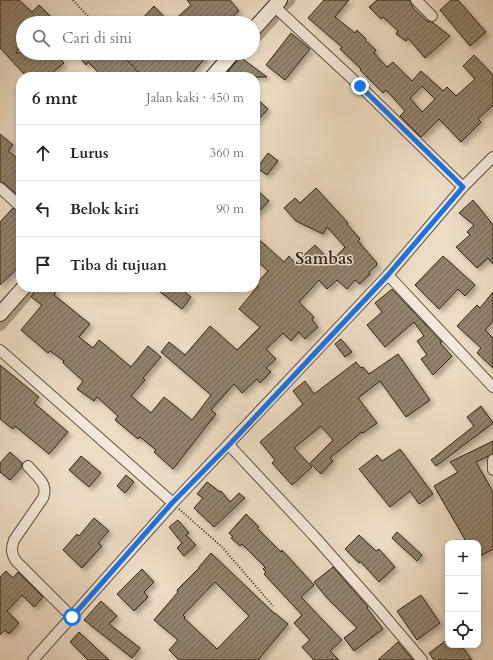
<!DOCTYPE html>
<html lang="id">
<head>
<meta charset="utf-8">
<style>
  :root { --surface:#fff; --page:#f6f6f6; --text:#222; --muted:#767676; --line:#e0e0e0 }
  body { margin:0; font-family:Cardo,serif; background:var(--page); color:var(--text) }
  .controls { position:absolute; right:12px; bottom:12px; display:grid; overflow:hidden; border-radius:8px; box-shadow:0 2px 6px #0003 }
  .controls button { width:36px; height:36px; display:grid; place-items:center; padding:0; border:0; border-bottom:1px solid var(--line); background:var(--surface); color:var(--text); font:20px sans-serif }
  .stop { position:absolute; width:12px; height:12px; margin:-9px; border:3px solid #1a73e8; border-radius:50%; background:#fff }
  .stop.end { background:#1a73e8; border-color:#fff; box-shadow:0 1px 4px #0008 }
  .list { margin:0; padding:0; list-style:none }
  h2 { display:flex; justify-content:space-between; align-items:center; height:52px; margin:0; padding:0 16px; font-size:17px }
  h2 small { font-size:13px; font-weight:400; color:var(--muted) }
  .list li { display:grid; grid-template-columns:26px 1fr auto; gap:12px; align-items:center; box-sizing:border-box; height:56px; padding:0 16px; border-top:1px solid var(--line) }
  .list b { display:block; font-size:15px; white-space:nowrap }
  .list em { font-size:13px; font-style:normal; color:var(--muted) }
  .icon { flex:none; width:22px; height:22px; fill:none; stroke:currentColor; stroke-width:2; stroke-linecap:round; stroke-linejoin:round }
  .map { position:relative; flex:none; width:493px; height:660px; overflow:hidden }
  .search { position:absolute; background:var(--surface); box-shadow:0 2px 6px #0003; left:16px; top:16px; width:244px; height:44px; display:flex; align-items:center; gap:10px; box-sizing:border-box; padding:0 14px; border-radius:22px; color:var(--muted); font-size:15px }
  .panel { position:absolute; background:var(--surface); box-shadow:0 2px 6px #0003; left:16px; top:72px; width:244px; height:220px; border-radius:16px }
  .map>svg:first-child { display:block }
</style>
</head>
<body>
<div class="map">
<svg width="493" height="660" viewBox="0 0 493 660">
  <defs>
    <pattern id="building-hatch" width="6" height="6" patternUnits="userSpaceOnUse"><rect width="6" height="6" fill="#92836e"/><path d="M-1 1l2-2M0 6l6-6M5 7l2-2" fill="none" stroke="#786b59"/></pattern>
    <filter id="shadow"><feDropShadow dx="3.5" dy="3.5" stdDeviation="2" flood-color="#0004"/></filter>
  </defs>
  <rect width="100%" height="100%" fill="#eddcc4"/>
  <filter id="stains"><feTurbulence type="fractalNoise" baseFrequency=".005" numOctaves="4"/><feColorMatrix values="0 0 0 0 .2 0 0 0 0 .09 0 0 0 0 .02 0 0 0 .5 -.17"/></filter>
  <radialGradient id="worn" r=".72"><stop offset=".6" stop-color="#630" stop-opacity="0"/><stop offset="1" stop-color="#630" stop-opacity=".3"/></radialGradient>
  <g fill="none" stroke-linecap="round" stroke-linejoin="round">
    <g stroke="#ad9d87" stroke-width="11">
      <path d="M 286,4 L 290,0"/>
      <path d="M 253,41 L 274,18"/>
      <path d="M 223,75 L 242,53"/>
      <path d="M 0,326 L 34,287"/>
    </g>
  </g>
  <g fill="url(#building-hatch)" stroke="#302310" fill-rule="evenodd" filter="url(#shadow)">
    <path d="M 0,0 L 19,0 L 32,12 L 39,5 L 57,23 L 23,23 L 23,43 L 16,53 L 32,53 L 38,59 L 46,53 L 55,53 L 64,63 L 47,77 L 27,77 L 0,48 Z"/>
    <path d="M 187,0 L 230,0 L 239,11 L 225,23 L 171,23 L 191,5 Z"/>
    <path d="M 324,0 L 349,0 L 335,17 L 355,33 L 357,30 L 366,39 L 365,40 L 376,50 L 374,53 L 387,67 L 393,62 L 412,81 L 421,71 L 443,91 L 447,87 L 456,96 L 475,79 L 463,66 L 474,55 L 493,75 L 493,105 L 478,119 L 481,122 L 461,142 L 439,119 L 421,137 L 400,116 L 405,111 L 386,90 L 383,93 L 360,70 L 361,69 L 340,49 L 342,47 L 308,18 ZM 422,86 L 435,99 L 422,112 L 410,98 Z"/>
    <path d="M 377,0 L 410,0 L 413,8 L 427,21 L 432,22 L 450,36 L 425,58 L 408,38 L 406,41 L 396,34 L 398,31 L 383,17 L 381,19 L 369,7 Z"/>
    <path d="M 451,0 L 458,0 L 486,32 L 470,46 L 440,10 Z"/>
    <path d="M 154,6 L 170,23 L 138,23 Z"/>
    <path d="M 291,33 L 310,49 L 285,80 L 266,65 Z"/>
    <path d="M 79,53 L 201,53 L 206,57 L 189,77 L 103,77 L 88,62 L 86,65 L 80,58 L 82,56 Z"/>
    <path d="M 240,57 L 267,77 L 235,77 L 228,71 Z"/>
    <path d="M 255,97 L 268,109 L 255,123 Z"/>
    <path d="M 0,134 L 13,145 L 8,151 L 21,161 L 21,198 L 4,183 L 0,182 Z"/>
    <path d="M 268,153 L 278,161 L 267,175 L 257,168 Z"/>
    <path d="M 255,188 L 269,201 L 255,216 Z"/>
    <path d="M 316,188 L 348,223 L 347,224 L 360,239 L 358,241 L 377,263 L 376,264 L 377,265 L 369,272 L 370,274 L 360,284 L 355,280 L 347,289 L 337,280 L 327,289 L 319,280 L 299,302 L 314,317 L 312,320 L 318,327 L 305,339 L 299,332 L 291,341 L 283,333 L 266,349 L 276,359 L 266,368 L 271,372 L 260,383 L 257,379 L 242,393 L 234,384 L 211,410 L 216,414 L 173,469 L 154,452 L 156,450 L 140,437 L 138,439 L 115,420 L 118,416 L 97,397 L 94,401 L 77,389 L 83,381 L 63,363 L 64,361 L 50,351 L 48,353 L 21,330 L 42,305 L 31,297 L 38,287 L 49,287 L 56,292 L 54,295 L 90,324 L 79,337 L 93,348 L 99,340 L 131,367 L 148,346 L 161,357 L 143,378 L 145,380 L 131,396 L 151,413 L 164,397 L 192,420 L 211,395 L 161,352 L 169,342 L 185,355 L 210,326 L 237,350 L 260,327 L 239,309 L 258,286 L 256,284 L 268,271 L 255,259 L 255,236 L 284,262 L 289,256 L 295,263 L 315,245 L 331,262 L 345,247 L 327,227 L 323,234 L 296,221 L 284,208 L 295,198 L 300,203 Z"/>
    <path d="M 473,200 L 493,225 L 493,264 L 488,258 L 477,268 L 456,247 L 470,235 L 467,232 L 474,225 L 459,213 Z"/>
    <path d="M 13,208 L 21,213 L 21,265 L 0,285 L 0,222 Z"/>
    <path d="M 443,256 L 475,285 L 465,296 L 458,289 L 439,309 L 415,285 Z"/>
    <path d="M 154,287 L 179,287 L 191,297 L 182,309 Z"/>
    <path d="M 392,289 L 442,342 L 440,343 L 452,356 L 433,375 L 421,359 L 427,355 L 417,341 L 424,336 L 414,322 L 385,347 L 367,325 L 382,312 L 375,303 Z"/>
    <path d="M 493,292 L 493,321 L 485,330 L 493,338 L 493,368 L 477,353 L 481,348 L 457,326 L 477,305 L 480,308 Z"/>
    <path d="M 341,339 L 352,352 L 345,357 L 335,344 Z"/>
    <path d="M 398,354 L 430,400 L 406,417 L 380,381 L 358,398 L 377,423 L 363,433 L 362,432 L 330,458 L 333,461 L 321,474 L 310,463 L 333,440 L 321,426 L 294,448 L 312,467 L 292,485 L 272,463 L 275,460 L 260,442 L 303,404 L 293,391 L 305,381 L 314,394 L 356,362 L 361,368 L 363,367 L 369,374 Z"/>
    <path d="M 0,365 L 39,397 L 34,403 L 68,432 L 49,454 L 15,426 L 13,429 L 0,419 Z"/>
    <path d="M 481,406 L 493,423 L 436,466 L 431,460 L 474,426 L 467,417 Z"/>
    <path d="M 493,441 L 493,454 L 476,462 L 493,492 L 493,549 L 478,557 L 478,543 L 467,543 L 434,486 L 458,472 L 450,462 Z"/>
    <path d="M 400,449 L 433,494 L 419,504 L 410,491 L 390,507 L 359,469 L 377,455 L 382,461 Z"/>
    <path d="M 10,452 L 22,463 L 22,467 L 10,480 L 0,472 L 0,463 Z"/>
    <path d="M 81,456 L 101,473 L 89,487 L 69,470 Z"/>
    <path d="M 126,475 L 134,482 L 125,493 L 117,486 Z"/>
    <path d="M 207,482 L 220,492 L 221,491 L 230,502 L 239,493 L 245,498 L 214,527 L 194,508 L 203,498 L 197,494 Z"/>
    <path d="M 246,514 L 259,527 L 257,528 L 281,552 L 282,550 L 314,585 L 301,597 L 342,640 L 330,651 L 339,660 L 314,660 L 302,647 L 310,640 L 294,623 L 302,615 L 264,574 L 266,572 L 263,569 L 265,567 L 242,544 L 240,546 L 231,538 L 233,537 L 229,533 Z"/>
    <path d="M 94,518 L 109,531 L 98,543 L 102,546 L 82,568 L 63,550 L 77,534 L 79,536 Z"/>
    <path d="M 178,520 L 189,533 L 186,535 L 196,545 L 184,556 L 177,548 L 182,543 L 169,527 Z"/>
    <path d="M 397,532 L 422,555 L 417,561 L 392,538 Z"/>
    <path d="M 359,535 L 376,551 L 379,549 L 395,567 L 379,582 L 360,561 L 359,563 L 345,549 Z"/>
    <path d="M 211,553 L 275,614 L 275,613 L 288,624 L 258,660 L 179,660 L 169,650 L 178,640 L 154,620 L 178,592 L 177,590 L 199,568 L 199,567 ZM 215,582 L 249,616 L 217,649 L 184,618 L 185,617 L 183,615 Z"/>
    <path d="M 333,567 L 368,607 L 367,608 L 383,629 L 354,651 L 344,638 L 357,628 L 327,598 L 314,582 Z"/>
    <path d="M 142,569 L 154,582 L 144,592 L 148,597 L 134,611 L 117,594 Z"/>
    <path d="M 6,571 L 13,578 L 18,572 L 43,597 L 34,607 L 22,595 L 7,611 L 19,623 L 9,634 L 5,630 L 0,635 L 0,577 Z"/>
    <path d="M 421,595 L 440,623 L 417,640 L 397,611 Z"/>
    <path d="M 101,601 L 117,616 L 109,624 L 140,648 L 132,658 L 84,620 Z"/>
    <path d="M 79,632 L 109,660 L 88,660 L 70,642 Z"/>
    <path d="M 448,639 L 448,645 L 461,645 L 472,660 L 434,660 L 429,653 Z"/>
    <path d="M 398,642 L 413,660 L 378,660 Z"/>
  </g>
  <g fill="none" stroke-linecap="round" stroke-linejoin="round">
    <g stroke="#5f513d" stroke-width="12">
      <g id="street">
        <path d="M 416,0 L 432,16"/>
        <path d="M 274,6 L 360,86 L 463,187"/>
        <path d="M 0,188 L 21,207"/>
        <path d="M 388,275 L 493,387"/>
        <path d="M 0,350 L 173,503"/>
        <path d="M 229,445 L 314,536 L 377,607 L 422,660"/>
        <path d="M 493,460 L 493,470"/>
        <path d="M 28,466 C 37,477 49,484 43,498 L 14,540 C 11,549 11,553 16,561 L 72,617"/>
        <path d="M 33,660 L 173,503 L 388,275 L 463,187 L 493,157"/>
      </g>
    </g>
    <g stroke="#302310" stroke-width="16">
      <g id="secondary">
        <path d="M 253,30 L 280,0"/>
        <path d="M 212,77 L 233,53"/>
        <path d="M 0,314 L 24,287"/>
      </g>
    </g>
    <g stroke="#302310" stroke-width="2" stroke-dasharray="1 2" stroke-linecap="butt">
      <path d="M 73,0 L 94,23"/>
      <path d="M 121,53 L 143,77"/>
      <path d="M 179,509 L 222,547 L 273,606"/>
    </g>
    <use href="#street" stroke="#f3e8d9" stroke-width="10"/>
    <use href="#secondary" stroke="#f3e8d9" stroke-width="14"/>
  </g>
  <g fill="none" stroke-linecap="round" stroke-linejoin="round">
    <path stroke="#1a73e8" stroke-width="5" d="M 72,617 L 172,503 L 229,445 L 388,275 L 463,187 L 360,86"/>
  </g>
  <g text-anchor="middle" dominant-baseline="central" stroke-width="3" stroke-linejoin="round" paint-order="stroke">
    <g font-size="17" font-weight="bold" fill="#302310" stroke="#f3e8d9">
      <text x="324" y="258">Sambas</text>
    </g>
  </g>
  <rect width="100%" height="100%" filter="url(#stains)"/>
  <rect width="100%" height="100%" fill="url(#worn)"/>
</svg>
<div class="controls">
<button>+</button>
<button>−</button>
<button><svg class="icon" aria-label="locate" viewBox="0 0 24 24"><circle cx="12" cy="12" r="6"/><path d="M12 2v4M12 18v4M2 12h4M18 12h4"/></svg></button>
</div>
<div class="stop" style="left:72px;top:617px"></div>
<div class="stop end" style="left:360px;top:86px"></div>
<div class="search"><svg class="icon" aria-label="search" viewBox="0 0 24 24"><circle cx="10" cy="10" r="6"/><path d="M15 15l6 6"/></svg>Cari di sini</div>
<section class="panel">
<h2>6 mnt<small>Jalan kaki · 450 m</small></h2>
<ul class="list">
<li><svg class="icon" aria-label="ahead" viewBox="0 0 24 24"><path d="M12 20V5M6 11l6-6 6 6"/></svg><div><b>Lurus</b></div><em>360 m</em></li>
<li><svg class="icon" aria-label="left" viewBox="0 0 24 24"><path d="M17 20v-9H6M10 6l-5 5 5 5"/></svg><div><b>Belok kiri</b></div><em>90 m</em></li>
<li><svg class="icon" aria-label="arrive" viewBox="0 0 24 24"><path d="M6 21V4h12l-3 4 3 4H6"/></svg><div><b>Tiba di tujuan</b></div></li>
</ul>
</section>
</div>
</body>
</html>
